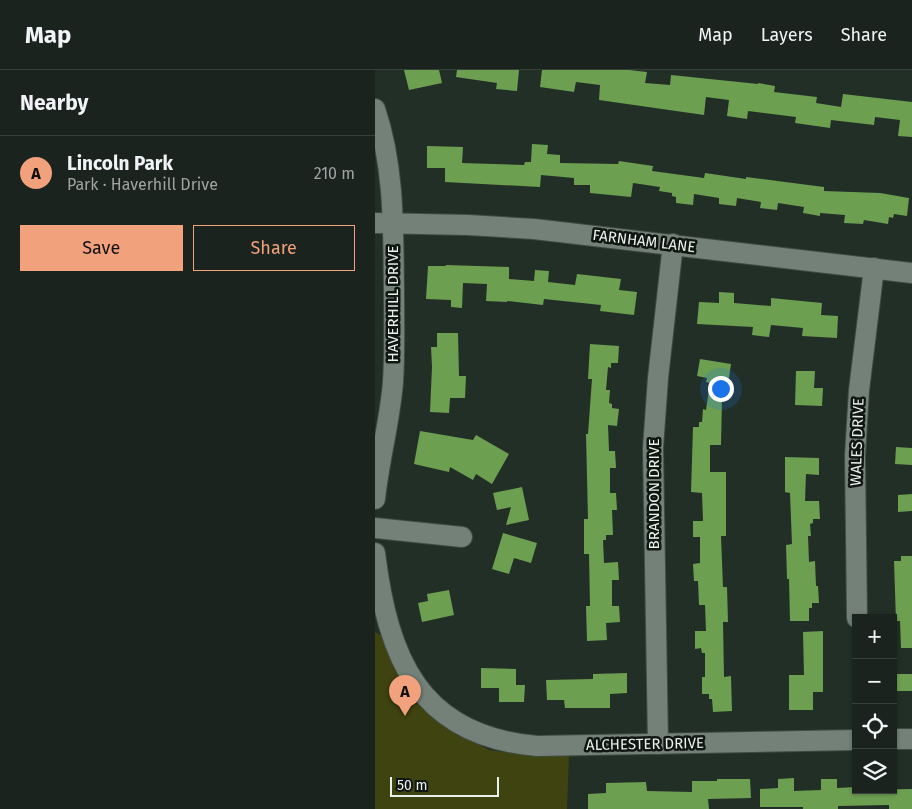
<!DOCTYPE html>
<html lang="en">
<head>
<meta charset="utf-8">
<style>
  :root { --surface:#1a231d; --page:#232b26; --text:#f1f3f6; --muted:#9fa4a4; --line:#38403b; --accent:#f1a17c }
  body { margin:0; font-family:"Fira Sans",sans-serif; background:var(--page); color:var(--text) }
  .controls { position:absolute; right:15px; bottom:15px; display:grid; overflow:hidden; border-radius:0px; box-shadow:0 1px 4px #0004 }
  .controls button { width:45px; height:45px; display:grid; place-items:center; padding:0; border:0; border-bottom:1px solid var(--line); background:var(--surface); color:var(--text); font:25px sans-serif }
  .scale { position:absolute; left:15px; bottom:12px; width:109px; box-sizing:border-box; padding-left:5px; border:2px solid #e9f1ec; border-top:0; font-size:14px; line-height:18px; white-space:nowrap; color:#e9f1ec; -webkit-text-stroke:4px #101612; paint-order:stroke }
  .you { position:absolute; left:345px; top:318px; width:18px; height:18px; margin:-12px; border:4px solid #fff; border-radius:50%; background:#1a73e8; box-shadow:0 0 0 8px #1a73e833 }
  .badge { display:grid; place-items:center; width:32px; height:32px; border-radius:50%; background:var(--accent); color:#111; font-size:16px; font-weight:700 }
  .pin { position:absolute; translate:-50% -41px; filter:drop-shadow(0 1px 2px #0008) }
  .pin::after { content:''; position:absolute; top:26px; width:18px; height:15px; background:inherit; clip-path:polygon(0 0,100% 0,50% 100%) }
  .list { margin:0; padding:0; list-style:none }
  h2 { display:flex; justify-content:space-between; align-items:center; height:65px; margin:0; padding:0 20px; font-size:21px }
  h2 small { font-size:16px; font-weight:400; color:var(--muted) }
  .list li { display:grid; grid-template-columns:32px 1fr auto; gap:15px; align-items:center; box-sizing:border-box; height:75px; padding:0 20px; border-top:1px solid var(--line) }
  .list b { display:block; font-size:19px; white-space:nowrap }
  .list p { margin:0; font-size:16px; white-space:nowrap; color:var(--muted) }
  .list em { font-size:16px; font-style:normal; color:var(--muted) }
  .actions { display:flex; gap:10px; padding:15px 20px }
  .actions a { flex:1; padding:11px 0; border:1px solid var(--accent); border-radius:0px; text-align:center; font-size:18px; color:var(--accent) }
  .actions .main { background:var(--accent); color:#111 }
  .icon { flex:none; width:28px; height:28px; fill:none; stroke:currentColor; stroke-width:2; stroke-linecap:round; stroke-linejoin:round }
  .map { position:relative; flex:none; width:537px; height:739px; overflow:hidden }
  header { display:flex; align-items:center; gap:30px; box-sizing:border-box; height:70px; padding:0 25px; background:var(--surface); border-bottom:1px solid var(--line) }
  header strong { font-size:24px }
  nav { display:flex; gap:28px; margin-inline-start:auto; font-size:18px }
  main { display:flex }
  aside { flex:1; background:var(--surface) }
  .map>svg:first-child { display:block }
</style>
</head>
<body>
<header>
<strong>Map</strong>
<nav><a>Map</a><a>Layers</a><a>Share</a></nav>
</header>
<main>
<aside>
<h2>Nearby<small></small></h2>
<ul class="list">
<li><span class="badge">A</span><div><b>Lincoln Park</b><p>Park · Haverhill Drive</p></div><em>210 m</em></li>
</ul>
<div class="actions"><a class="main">Save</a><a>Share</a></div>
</aside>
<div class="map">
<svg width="537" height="739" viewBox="0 0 537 739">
  <rect width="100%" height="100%" fill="#222f27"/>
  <path fill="#3f4310" d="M 0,562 L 11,568 L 18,595 L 33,618 L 87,666 L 114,680 L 150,685 L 194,684 L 192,739 L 0,739 Z"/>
  <g fill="#6d9f51">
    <path d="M 29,0 L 64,0 L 67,13 L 34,20 Z"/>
    <path d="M 82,0 L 144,0 L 142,21 L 121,19 L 122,13 L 81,7 Z"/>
    <path d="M 167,0 L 254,0 L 272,2 L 270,13 L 295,15 L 296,5 L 383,14 L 383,13 L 400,16 L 399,22 L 442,27 L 441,33 L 466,37 L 468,24 L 537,32 L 537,67 L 523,66 L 525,50 L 500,47 L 499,55 L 456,50 L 455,58 L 420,53 L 421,47 L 373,41 L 372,49 L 352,46 L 354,30 L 331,27 L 329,45 L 224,30 L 225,15 L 201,12 L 199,22 L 165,17 Z"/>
    <path d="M 157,74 L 173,75 L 172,84 L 185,85 L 185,93 L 243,94 L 244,91 L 278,96 L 277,101 L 329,108 L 330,103 L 371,109 L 371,107 L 449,117 L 449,121 L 505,123 L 534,128 L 532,146 L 519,144 L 518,148 L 514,147 L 513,154 L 489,150 L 488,154 L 469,153 L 470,145 L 445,143 L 445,146 L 428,143 L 429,137 L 403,133 L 402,140 L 385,138 L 386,132 L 362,128 L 361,136 L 344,134 L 344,128 L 319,124 L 318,135 L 301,133 L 301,127 L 297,126 L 297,123 L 284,121 L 285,117 L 258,113 L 256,127 L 215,123 L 215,115 L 199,115 L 199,108 L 166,105 L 165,117 L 70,112 L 70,98 L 52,98 L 52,76 L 88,77 L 87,93 L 149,95 L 150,92 L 156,92 Z"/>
    <path d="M 71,195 L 134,197 L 134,209 L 159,211 L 160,200 L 174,201 L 173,212 L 200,215 L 202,204 L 246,209 L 244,220 L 262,222 L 259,245 L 225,241 L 226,235 L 169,229 L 168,235 L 132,231 L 132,232 L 111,231 L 112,214 L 88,213 L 87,238 L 76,237 L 76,230 L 51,229 L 53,196 L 71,196 Z"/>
    <path d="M 344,222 L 359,223 L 359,233 L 396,236 L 396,228 L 447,233 L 446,245 L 463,246 L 462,268 L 427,266 L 428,258 L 396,255 L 394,267 L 377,265 L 378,257 L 322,254 L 324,232 L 344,233 Z"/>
    <path d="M 62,263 L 83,263 L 84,306 L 91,306 L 90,328 L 75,328 L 74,343 L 55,342 L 57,297 L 56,277 L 62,277 Z"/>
    <path d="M 215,274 L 244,276 L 243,293 L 236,293 L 236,298 L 233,297 L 231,320 L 235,320 L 234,333 L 237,334 L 237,338 L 244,339 L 242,356 L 233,355 L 234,381 L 240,381 L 241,398 L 235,398 L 235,423 L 241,423 L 242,440 L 237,440 L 238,465 L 231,465 L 231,470 L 228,470 L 229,493 L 243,492 L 244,510 L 237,510 L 237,536 L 244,536 L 245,552 L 231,553 L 232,570 L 212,571 L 211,536 L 215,536 L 214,484 L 209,484 L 209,449 L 213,449 L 211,364 L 213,364 L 217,309 L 213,309 Z"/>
    <path d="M 325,289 L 356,294 L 351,328 L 347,328 L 346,375 L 335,375 L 335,402 L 351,402 L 351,466 L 346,466 L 348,517 L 352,517 L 353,552 L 348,552 L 349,607 L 356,606 L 357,641 L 338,642 L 337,629 L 334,629 L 334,624 L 327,624 L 327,607 L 330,607 L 330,583 L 327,583 L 326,578 L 320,579 L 320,561 L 331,561 L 330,535 L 324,535 L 323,511 L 319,511 L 318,494 L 325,493 L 325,467 L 318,467 L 318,451 L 328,451 L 327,423 L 316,422 L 318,357 L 324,357 L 324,352 L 327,352 L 328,339 L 331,340 L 335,313 L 331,312 L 332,308 L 322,306 Z"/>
    <path d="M 421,301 L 440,301 L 439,318 L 448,318 L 447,336 L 420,335 Z"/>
    <path d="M 45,361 L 98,370 L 101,365 L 134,384 L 117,414 L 101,404 L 98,410 L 75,397 L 74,402 L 39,394 Z"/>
    <path d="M 521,377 L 537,378 L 537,395 L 520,394 Z"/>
    <path d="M 410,387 L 444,388 L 444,405 L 431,404 L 430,431 L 444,431 L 445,449 L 438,449 L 438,453 L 435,454 L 436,466 L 433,466 L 434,492 L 440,491 L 441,516 L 443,516 L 444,533 L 437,533 L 437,538 L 434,538 L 434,551 L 415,551 L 414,509 L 412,509 L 411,475 L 417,474 L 415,423 L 410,422 Z"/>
    <path d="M 147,417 L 154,450 L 131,455 L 136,437 L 122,440 L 118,423 Z"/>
    <path d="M 537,424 L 537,441 L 523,442 L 523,425 Z"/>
    <path d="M 128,463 L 162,473 L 156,493 L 139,488 L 134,504 L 117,499 Z"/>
    <path d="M 526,486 L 537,486 L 537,578 L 526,578 L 525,551 L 521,551 L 519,491 L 526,491 Z"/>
    <path d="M 74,520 L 79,545 L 47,552 L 43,533 L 53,531 L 52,524 Z"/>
    <path d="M 448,561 L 448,622 L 438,622 L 438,640 L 414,640 L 414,605 L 429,605 L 428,562 Z"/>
    <path d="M 106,598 L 141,599 L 141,615 L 150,615 L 149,632 L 124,632 L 124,618 L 106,618 Z"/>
    <path d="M 252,603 L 252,623 L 235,624 L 235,638 L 190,638 L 189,630 L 172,630 L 171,610 L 218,609 L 218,604 Z"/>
    <rect x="522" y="604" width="15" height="17"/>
    <path d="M 419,708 L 419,721 L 446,720 L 446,709 L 462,709 L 462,718 L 481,717 L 481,720 L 537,719 L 537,739 L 514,739 L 514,735 L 463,736 L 463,739 L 428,739 L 428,737 L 385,737 L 385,719 L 403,718 L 403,709 Z"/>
    <path d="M 342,709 L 375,709 L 376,728 L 333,729 L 334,739 L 213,739 L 213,724 L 231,723 L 231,713 L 271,712 L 272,721 L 317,722 L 317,711 L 342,711 Z"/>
  </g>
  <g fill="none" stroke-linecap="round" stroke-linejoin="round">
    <g stroke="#404b45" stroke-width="22">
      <g id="minor">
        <path d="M 0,39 C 20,98 18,160 19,221 C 19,251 20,282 18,312 C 15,351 4,390 0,429"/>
        <path d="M 0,153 L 93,155 L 159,159 L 537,203"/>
        <path d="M 0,458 L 87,467"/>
        <path d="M 0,483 C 13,588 44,666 162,676 L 481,670"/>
        <path d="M 482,548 L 480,386 L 484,320 L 499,198"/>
        <path d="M 518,669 L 537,669"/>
        <path d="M 283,674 L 278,378 L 283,308 L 298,174"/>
      </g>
    </g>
    <use href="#minor" stroke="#738178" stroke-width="20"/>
  </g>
  <g text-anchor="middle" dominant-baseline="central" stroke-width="5" stroke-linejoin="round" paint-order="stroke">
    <g font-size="15" fill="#e9f1ec" stroke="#101612">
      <text transform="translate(269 171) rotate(7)">FARNHAM LANE</text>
      <text transform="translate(18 234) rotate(-90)">HAVERHILL DRIVE</text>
      <text transform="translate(482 372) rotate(-88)">WALES DRIVE</text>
      <text transform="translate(279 424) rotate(-90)">BRANDON DRIVE</text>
      <text transform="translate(270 674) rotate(-1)">ALCHESTER DRIVE</text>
    </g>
  </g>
</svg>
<div class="controls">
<button>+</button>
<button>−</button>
<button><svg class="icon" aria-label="locate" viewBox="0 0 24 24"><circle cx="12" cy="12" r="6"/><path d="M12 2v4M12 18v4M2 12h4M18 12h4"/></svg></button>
<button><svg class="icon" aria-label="layers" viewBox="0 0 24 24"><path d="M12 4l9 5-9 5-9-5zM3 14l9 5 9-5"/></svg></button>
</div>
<div class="scale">50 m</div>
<div class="you"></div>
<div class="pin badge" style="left:30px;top:646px">A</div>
</div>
</main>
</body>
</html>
